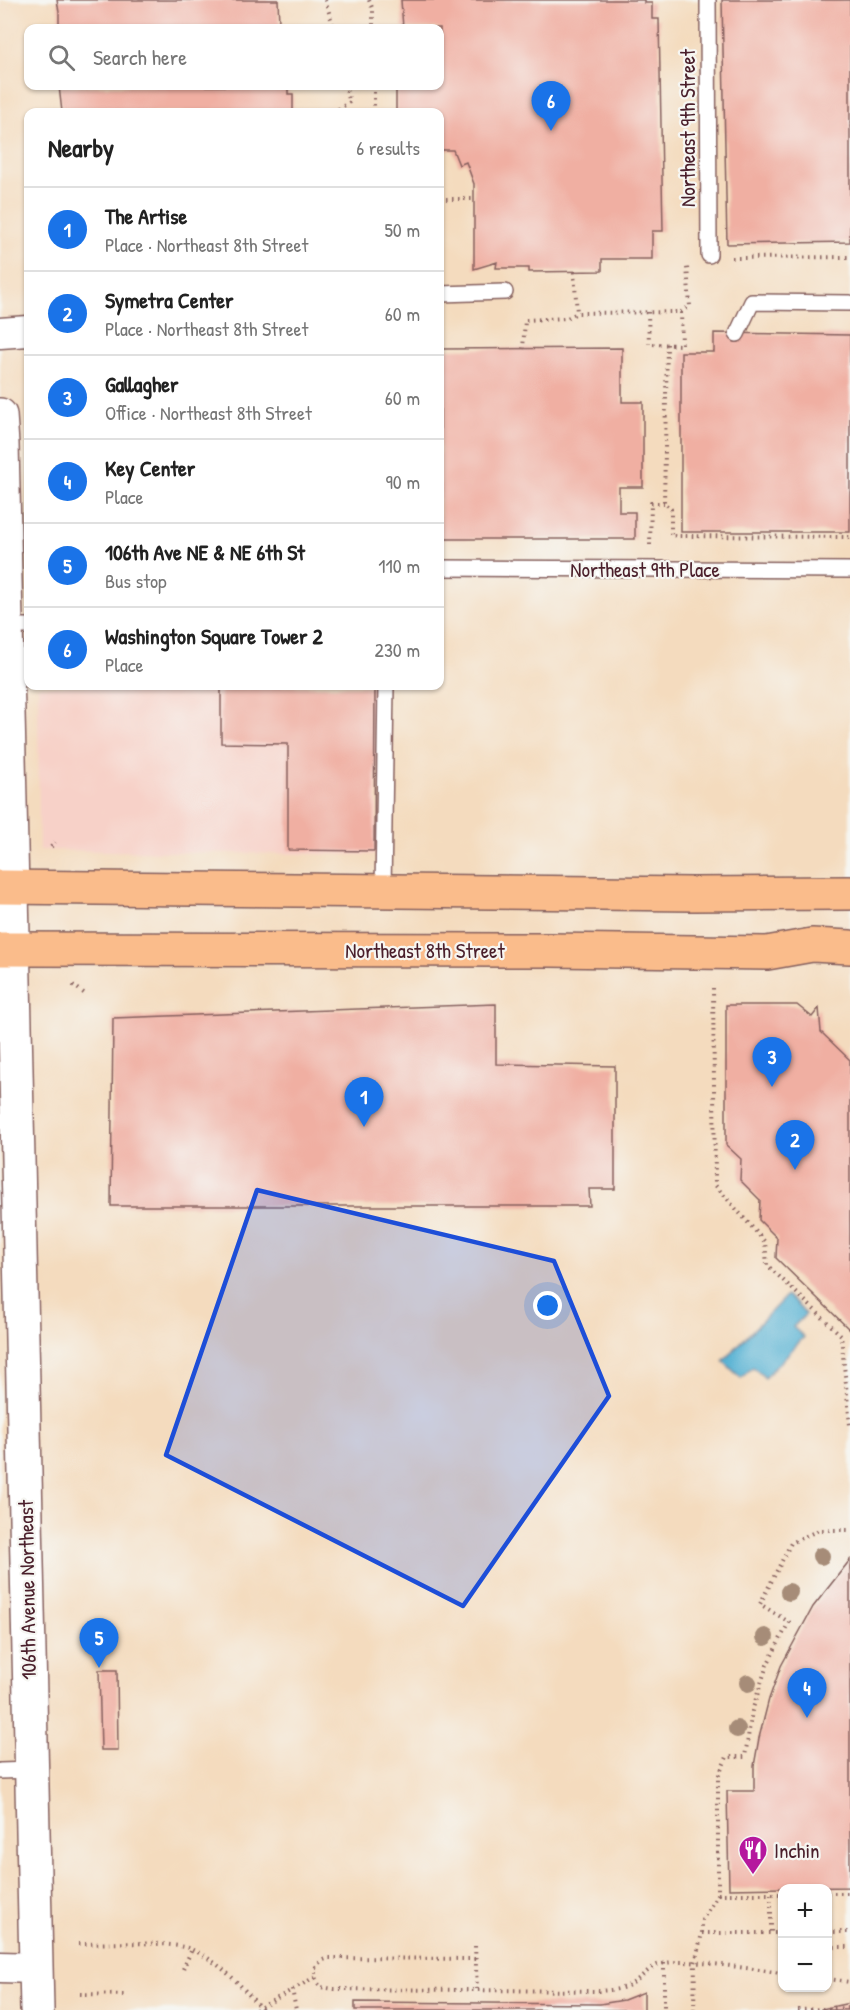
<!DOCTYPE html>
<html lang="en">
<head>
<meta charset="utf-8">
<style>
  :root { --surface:#fff; --page:#f2f2f2; --text:#222; --muted:#767676; --line:#e0e0e0; --accent:#1a73e8 }
  body { margin:0; font-family:"Patrick Hand",sans-serif; background:var(--page); color:var(--text) }
  .controls { position:absolute; right:18px; bottom:18px; display:grid; overflow:hidden; border-radius:12px; box-shadow:0 2px 4px #0004 }
  .controls button { width:54px; height:54px; display:grid; place-items:center; padding:0; border:0; border-bottom:2px solid var(--line); background:var(--surface); color:var(--text); font:30px sans-serif }
  .you { position:absolute; left:548px; top:1306px; width:21px; height:21px; margin:-15px; border:4px solid #fff; border-radius:50%; background:#1a73e8; box-shadow:0 0 0 9px #1a73e833 }
  .badge { display:grid; place-items:center; width:39px; height:39px; border-radius:50%; background:var(--accent); color:#fff; font-size:20px; font-weight:700 }
  .pin { position:absolute; translate:-50% -50px; filter:drop-shadow(0 2px 3px #0008) }
  .pin::after { content:''; position:absolute; top:32px; width:21px; height:18px; background:inherit; clip-path:polygon(0 0,100% 0,50% 100%) }
  .list { margin:0; padding:0; list-style:none }
  h2 { display:flex; justify-content:space-between; align-items:center; height:78px; margin:0; padding:0 24px; font-size:26px }
  h2 small { font-size:20px; font-weight:400; color:var(--muted) }
  .list li { display:grid; grid-template-columns:39px 1fr auto; gap:18px; align-items:center; box-sizing:border-box; height:84px; padding:0 24px; border-top:2px solid var(--line) }
  .list b { display:block; font-size:22px; white-space:nowrap }
  .list p { margin:0; font-size:20px; white-space:nowrap; color:var(--muted) }
  .list em { font-size:20px; font-style:normal; color:var(--muted) }
  .icon { flex:none; width:33px; height:33px; fill:none; stroke:currentColor; stroke-width:2; stroke-linecap:round; stroke-linejoin:round }
  .map { position:relative; flex:none; width:850px; height:2010px; overflow:hidden }
  .search { position:absolute; background:var(--surface); box-shadow:0 2px 4px #0004; left:24px; top:24px; width:420px; height:66px; display:flex; align-items:center; gap:15px; box-sizing:border-box; padding:0 21px; border-radius:12px; color:var(--muted); font-size:22px }
  .panel { position:absolute; background:var(--surface); box-shadow:0 2px 4px #0004; left:24px; top:108px; width:420px; height:582px; border-radius:12px }
  .map>svg:first-child { display:block }
</style>
</head>
<body>
<div class="map">
<svg width="850" height="2010" viewBox="0 0 850 2010">
  <rect width="100%" height="100%" fill="#f6f6f2"/>
  <filter id="ink" filterUnits="userSpaceOnUse"><feTurbulence type="fractalNoise" baseFrequency=".0167" numOctaves="2"/><feDisplacementMap in="SourceGraphic" scale="12" xChannelSelector="R" yChannelSelector="G"/><feConvolveMatrix kernelMatrix="1 2 1 2 8 2 1 2 1" color-interpolation-filters="sRGB"/></filter>
  <filter id="wash" filterUnits="userSpaceOnUse"><feTurbulence type="fractalNoise" baseFrequency=".008" numOctaves="4" result="noise"/><feDisplacementMap in="SourceGraphic" scale="24" xChannelSelector="R" yChannelSelector="G"/><feGaussianBlur stdDeviation="1.35" result="paint"/><feColorMatrix in="noise" values="0 0 0 0 0 0 0 0 0 0 0 0 0 0 0 0 0 1.4 0 .05"/><feComposite in="paint" operator="in"/></filter>
  <g filter="url(#wash)">
    <rect width="100%" height="100%" fill="#f4dbbe"/>
    <path fill="#f7d1c8" d="M 38,686 L 377,686 L 377,855 L 39,850 Z"/>
    <path fill="#55b1d3" stroke="#50687f" stroke-width="1.5" d="M 787,1295 L 806,1314 L 793,1327 L 804,1337 L 765,1378 L 753,1367 L 741,1378 L 723,1361 Z"/>
    <g id="blocks">
      <g fill="#f0afa2">
        <path d="M 57,0 L 278,0 L 279,23 L 284,23 L 284,28 L 59,28 L 59,12 Z"/>
        <path d="M 401,0 L 644,0 L 644,3 L 652,3 L 652,19 L 659,19 L 663,231 L 652,231 L 652,259 L 602,259 L 602,271 L 529,272 L 529,268 L 496,268 L 497,262 L 474,269 L 474,184 L 466,162 L 459,165 L 453,150 L 440,150 L 440,112 L 396,112 L 396,86 L 440,86 L 440,28 L 403,28 Z"/>
        <path d="M 722,0 L 850,0 L 850,242 L 727,244 Z"/>
        <path d="M 59,86 L 288,86 L 288,94 L 293,94 L 293,112 L 62,112 Z"/>
        <path d="M 714,333 L 850,335 L 850,532 L 681,532 L 681,352 L 714,352 Z"/>
        <path d="M 622,348 L 622,402 L 643,402 L 643,487 L 619,487 L 619,512 L 635,512 L 635,539 L 440,539 L 440,349 Z"/>
        <path d="M 221,686 L 375,686 L 374,851 L 288,850 L 288,744 L 221,743 Z"/>
        <path d="M 496,1004 L 496,1064 L 615,1066 L 615,1189 L 589,1189 L 590,1206 L 111,1206 L 113,1018 Z"/>
        <path d="M 726,1005 L 797,1005 L 812,1017 L 819,1008 L 821,1032 L 850,1060 L 850,1330 L 776,1258 L 777,1238 L 759,1220 L 760,1200 L 740,1180 L 741,1159 L 726,1145 Z"/>
        <path d="M 850,1560 L 850,1887 L 729,1889 L 727,1791 L 754,1791 L 754,1766 L 759,1738 L 769,1699 L 781,1666 L 813,1607 Z"/>
        <path d="M 99,1670 L 117,1670 L 118,1750 L 101,1750 Z"/>
        <path d="M 644,1992 L 644,2010 L 355,2010 L 355,2002 L 600,2004 L 624,2000 Z"/>
        <path d="M 850,2003 L 850,2010 L 821,2010 L 821,2009 Z"/>
      </g>
    </g>
  </g>
  <g filter="url(#ink)">
    <use href="#blocks" fill-opacity="0" stroke="#86615e" stroke-width="1.5"/>
    <g fill="none" stroke-linecap="round" stroke-linejoin="round">
      <g stroke="#86615e" stroke-width="18">
        <g id="service">
          <path d="M 708,0 L 709,255"/>
          <path d="M 440,294 L 505,292"/>
          <path d="M 737,334 L 752,302 L 850,303"/>
          <path d="M 440,568 L 850,570"/>
          <path d="M 7,626 L 28,626"/>
          <path d="M 383,891 L 386,686"/>
          <path d="M 0,1771 L 31,1770"/>
        </g>
      </g>
      <g stroke="#86615e" stroke-width="33">
        <g id="minor">
          <path d="M 0,333 L 28,331"/>
          <path d="M 0,1967 L 36,1968"/>
        </g>
      </g>
      <g stroke="#86615e" stroke-width="36">
        <path id="tertiary" d="M 0,415 L 2,444 L 37,2010"/>
      </g>
      <g stroke="#86615e" stroke-width="36">
        <g id="primary">
          <path d="M 0,887 L 693,894 L 850,893"/>
          <path d="M 0,949 L 550,950 L 767,953 L 812,945 L 850,947"/>
        </g>
      </g>
      <g stroke="#86615e" stroke-width="4" stroke-dasharray="1.5 4.5" stroke-linecap="butt">
        <path d="M 325,0 L 334,28"/>
        <path d="M 369,0 L 373,10 L 373,28"/>
        <path d="M 374,86 L 374,112"/>
        <path d="M 333,112 L 350,102 L 345,86"/>
        <path d="M 446,199 L 474,199"/>
        <path d="M 732,258 L 850,257"/>
        <path d="M 574,272 L 577,313"/>
        <path d="M 648,312 L 649,344 L 682,345 L 681,312"/>
        <path d="M 667,344 L 664,503 L 671,509 L 671,536 L 850,537"/>
        <path d="M 523,349 L 525,320 L 567,318 L 577,313 L 681,312 L 690,306 L 687,267"/>
        <path d="M 650,545 L 651,503 L 664,503"/>
        <path d="M 51,847 L 55,842"/>
        <path d="M 73,985 L 85,994"/>
        <path d="M 713,988 L 715,1185 L 765,1242 L 767,1265 L 841,1335 L 850,1425"/>
        <path d="M 828,1893 L 850,1893"/>
        <path d="M 718,1894 L 782,1894"/>
        <path d="M 771,1894 L 771,1933"/>
        <path d="M 828,1932 L 850,1932"/>
        <path d="M 702,1933 L 782,1933"/>
        <path d="M 79,1944 C 105,1944 172,1940 193,1950 C 220,1962 244,1988 262,2010"/>
        <path d="M 475,1946 L 477,1989"/>
        <path d="M 828,1947 L 850,1947"/>
        <path d="M 475,1959 L 329,1958 L 321,1961 L 315,1968 L 315,1977 L 320,1987 L 334,1989 L 599,1991 C 610,1990 622,1990 631,1984 C 640,1979 648,1969 657,1965 C 679,1956 756,1970 782,1973"/>
        <path d="M 664,1963 L 664,2010"/>
        <path d="M 183,1969 L 192,1949"/>
        <path d="M 828,1979 L 850,1982"/>
        <path d="M 292,1989 L 296,2010"/>
        <path d="M 80,1994 L 128,1995"/>
        <path d="M 256,2010 L 315,1977"/>
        <path d="M 694,2010 L 695,1963 L 702,1933 L 702,1920 L 718,1894 L 718,1777 L 727,1757 L 745,1757 L 752,1711 L 767,1665 L 789,1622 L 760,1604 L 791,1543 L 819,1530 L 850,1530"/>
        <path d="M 798,2010 L 850,2008"/>
      </g>
      <use href="#service" stroke="#fff" stroke-width="15"/>
      <use href="#minor" stroke="#fff" stroke-width="30"/>
      <use href="#tertiary" stroke="#fff" stroke-width="33"/>
      <use href="#primary" stroke="#fabc8b" stroke-width="33"/>
    </g>
    <g fill="#a68c78">
      <circle cx="821" cy="1556" r="9"/>
      <circle cx="789" cy="1592" r="9"/>
      <circle cx="765" cy="1637" r="9"/>
      <circle cx="748" cy="1683" r="9"/>
      <circle cx="737" cy="1729" r="9"/>
    </g>
  </g>
  <path fill="#1d4ed8" fill-opacity="0.2" stroke="#1d4ed8" stroke-width="4.5" stroke-linejoin="round" d="M 257,1190 L 554,1261 L 609,1396 L 463,1606 L 166,1455 Z"/>
  <defs>
    <g id="restaurant-pin" transform="scale(1.5)"><path d="M0 17L-7.5 6A9.5 9.5 0 1 1 7.5 6Z" fill="#b5179e" stroke="#f6f6f2"/><path d="M-5-6h1v4h1v-4h1v4h1v-4h1v5L-1.5 .5V6h-2V.5L-5-1ZM5-6V6H3V1.5H1.5Q1.5-4 5-6Z" fill="#fff"/></g>
  </defs>
  <g fill-rule="evenodd">
    <use href="#restaurant-pin" x="753" y="1850"/>
  </g>
  <g text-anchor="middle" dominant-baseline="central" stroke-width="4.5" stroke-linejoin="round" paint-order="stroke">
    <g font-size="21" fill="#4a1f2b" stroke="#f6f6f2">
      <text transform="translate(687 128) rotate(-90)">Northeast 9th Street</text>
      <text x="645" y="569">Northeast 9th Place</text>
      <text x="425" y="950">Northeast 8th Street</text>
      <text transform="translate(27 1590) rotate(-91)">106th Avenue Northeast</text>
    </g>
    <g font-size="21" fill="#4a1f2b" stroke="#f6f6f2" text-anchor="start">
      <text x="774" y="1850">Inchin</text>
    </g>
  </g>
</svg>
<div class="controls">
<button>+</button>
<button>−</button>
</div>
<div class="you"></div>
<div class="pin badge" style="left:364px;top:1127px">1</div>
<div class="pin badge" style="left:795px;top:1170px">2</div>
<div class="pin badge" style="left:772px;top:1087px">3</div>
<div class="pin badge" style="left:807px;top:1718px">4</div>
<div class="pin badge" style="left:99px;top:1668px">5</div>
<div class="pin badge" style="left:551px;top:131px">6</div>
<div class="search"><svg class="icon" aria-label="search" viewBox="0 0 24 24"><circle cx="10" cy="10" r="6"/><path d="M15 15l6 6"/></svg>Search here</div>
<section class="panel">
<h2>Nearby<small>6 results</small></h2>
<ul class="list">
<li><span class="badge">1</span><div><b>The Artise</b><p>Place · Northeast 8th Street</p></div><em>50 m</em></li>
<li><span class="badge">2</span><div><b>Symetra Center</b><p>Place · Northeast 8th Street</p></div><em>60 m</em></li>
<li><span class="badge">3</span><div><b>Gallagher</b><p>Office · Northeast 8th Street</p></div><em>60 m</em></li>
<li><span class="badge">4</span><div><b>Key Center</b><p>Place</p></div><em>90 m</em></li>
<li><span class="badge">5</span><div><b>106th Ave NE &amp; NE 6th St</b><p>Bus stop</p></div><em>110 m</em></li>
<li><span class="badge">6</span><div><b>Washington Square Tower 2</b><p>Place</p></div><em>230 m</em></li>
</ul>
</section>
</div>
</body>
</html>
